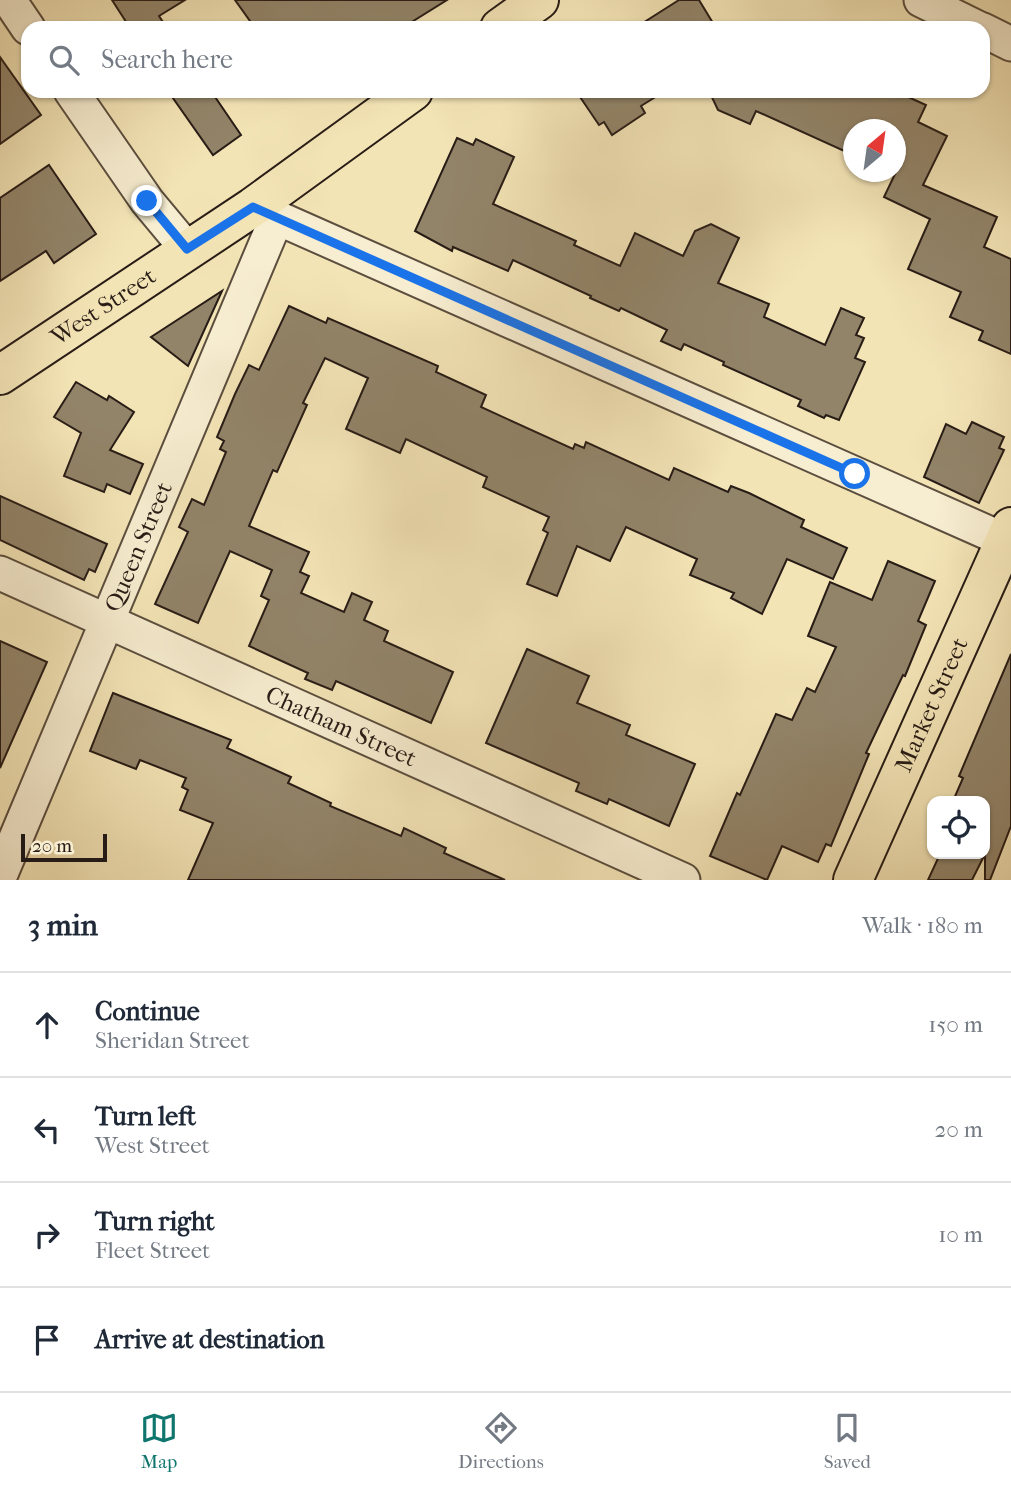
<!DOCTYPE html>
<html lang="en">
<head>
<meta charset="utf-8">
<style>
  :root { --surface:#fff; --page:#f2f2f3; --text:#1f2937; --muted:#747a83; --line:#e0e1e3; --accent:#0f766e }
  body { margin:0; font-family:"IM FELL French Canon",serif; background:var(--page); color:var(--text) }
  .controls { position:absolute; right:21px; bottom:21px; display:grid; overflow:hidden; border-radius:14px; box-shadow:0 2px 5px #0004 }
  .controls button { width:63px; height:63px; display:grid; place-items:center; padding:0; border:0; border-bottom:2px solid var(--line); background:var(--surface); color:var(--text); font:35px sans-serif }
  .compass { position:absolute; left:843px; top:119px; width:63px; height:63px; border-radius:50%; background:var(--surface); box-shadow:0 2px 5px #0004; rotate:29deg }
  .scale { position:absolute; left:21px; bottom:18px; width:86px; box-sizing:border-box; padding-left:7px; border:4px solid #281c16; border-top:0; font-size:19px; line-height:24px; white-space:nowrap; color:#281c16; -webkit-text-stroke:5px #f7edd0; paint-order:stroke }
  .stop { position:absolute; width:21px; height:21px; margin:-16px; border:5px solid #1a73e8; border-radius:50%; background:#fff }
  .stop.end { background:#1a73e8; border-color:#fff; box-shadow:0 2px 7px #0008 }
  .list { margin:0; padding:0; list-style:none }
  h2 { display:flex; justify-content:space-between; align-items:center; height:91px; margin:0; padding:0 28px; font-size:30px }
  h2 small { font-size:23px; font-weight:400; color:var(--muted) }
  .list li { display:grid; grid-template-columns:46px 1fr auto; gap:21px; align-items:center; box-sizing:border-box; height:105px; padding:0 28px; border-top:2px solid var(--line) }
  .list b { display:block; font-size:26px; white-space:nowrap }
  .list p { margin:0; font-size:23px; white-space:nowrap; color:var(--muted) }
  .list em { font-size:23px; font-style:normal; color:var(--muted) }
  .icon { flex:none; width:38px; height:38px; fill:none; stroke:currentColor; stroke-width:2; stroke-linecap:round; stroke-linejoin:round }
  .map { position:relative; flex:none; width:1011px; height:880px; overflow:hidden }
  .search { position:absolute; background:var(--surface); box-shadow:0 2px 5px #0004; left:21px; right:21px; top:21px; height:77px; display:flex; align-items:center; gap:18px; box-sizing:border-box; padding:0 24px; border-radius:21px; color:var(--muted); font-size:26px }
  .sheet { height:511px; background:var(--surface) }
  nav { display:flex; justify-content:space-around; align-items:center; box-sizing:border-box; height:98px; border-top:2px solid var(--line); background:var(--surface); font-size:19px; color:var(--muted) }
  nav a { display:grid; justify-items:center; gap:4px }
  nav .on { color:var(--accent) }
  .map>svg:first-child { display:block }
</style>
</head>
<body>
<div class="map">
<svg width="1011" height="880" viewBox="0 0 1011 880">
  <rect width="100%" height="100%" fill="#f3e4b6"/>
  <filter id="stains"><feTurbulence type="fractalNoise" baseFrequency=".00286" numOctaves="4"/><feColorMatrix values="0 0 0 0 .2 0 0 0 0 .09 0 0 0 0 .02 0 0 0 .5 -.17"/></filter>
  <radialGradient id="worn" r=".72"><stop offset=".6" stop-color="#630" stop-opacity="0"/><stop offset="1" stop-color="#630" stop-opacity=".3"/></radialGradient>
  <g fill="#928469" stroke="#281c16" stroke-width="2">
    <path d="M 112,0 L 185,0 L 159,16 L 167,28 L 130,28 Z"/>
    <path d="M 235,0 L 447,0 L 402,28 L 255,28 Z"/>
    <path d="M 679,0 L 699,0 L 716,28 L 635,28 Z"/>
    <path d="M 0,57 L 41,115 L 0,144 Z"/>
    <path d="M 168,91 L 211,91 L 241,135 L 213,155 Z"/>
    <path d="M 576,91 L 665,91 L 641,106 L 645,113 L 612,135 L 604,122 L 599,125 Z"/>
    <path d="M 709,91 L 895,91 L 926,105 L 918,122 L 947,136 L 923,185 L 997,217 L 984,247 L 1011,259 L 1011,354 L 979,340 L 983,331 L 950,317 L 961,292 L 908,269 L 930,219 L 884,197 L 895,174 L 890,172 L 895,172 L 895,130 L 853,130 L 853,155 L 756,111 L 750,124 L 718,110 Z"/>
    <path d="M 457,138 L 473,145 L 476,139 L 514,157 L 493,204 L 576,241 L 574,245 L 620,266 L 635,233 L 683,256 L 695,231 L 711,224 L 739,238 L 718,283 L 769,304 L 764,317 L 825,345 L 841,308 L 864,318 L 856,335 L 864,338 L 855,358 L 865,362 L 839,420 L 826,415 L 824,418 L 798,406 L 801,400 L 723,365 L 724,362 L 684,344 L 681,350 L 661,341 L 667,330 L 621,308 L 619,311 L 590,298 L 591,296 L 513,260 L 508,271 L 453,247 L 452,251 L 415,231 Z"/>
    <path d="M 49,165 L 96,234 L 54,263 L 46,251 L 0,281 L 0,198 Z"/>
    <path d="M 222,291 L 188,366 L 151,337 Z"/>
    <path d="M 289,306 L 326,323 L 328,318 L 438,366 L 436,372 L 486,395 L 481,407 L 573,449 L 575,444 L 584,448 L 586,442 L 669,480 L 674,468 L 728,492 L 731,486 L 749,493 L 804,520 L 801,527 L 847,548 L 833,579 L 787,559 L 762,614 L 731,598 L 734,593 L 690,575 L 697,559 L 626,527 L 610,561 L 577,546 L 557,596 L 527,584 L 548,533 L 543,530 L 549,517 L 483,487 L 487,477 L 406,439 L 400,453 L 346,429 L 368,378 L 325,358 L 303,403 L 307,405 L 277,472 L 273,470 L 249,526 L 309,552 L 300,572 L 309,576 L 301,593 L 344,612 L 352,593 L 372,602 L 364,620 L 388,631 L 384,641 L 453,672 L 431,723 L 336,681 L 332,690 L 305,679 L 308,673 L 249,646 L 269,600 L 261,596 L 272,570 L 230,551 L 198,623 L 155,604 L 188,532 L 179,527 L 192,499 L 204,505 L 226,452 L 220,449 L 224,441 L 217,437 L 235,394 L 249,365 L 259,370 Z"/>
    <path d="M 76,382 L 107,400 L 109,396 L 134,412 L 110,450 L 143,464 L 130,494 L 107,484 L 104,492 L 64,476 L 81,433 L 54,417 Z"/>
    <path d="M 972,422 L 1004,437 L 999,448 L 1004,450 L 979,503 L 924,477 L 946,424 L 966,434 Z"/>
    <path d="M 0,496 L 107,544 L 95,572 L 89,569 L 84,580 L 0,540 Z"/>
    <path d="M 888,561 L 935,581 L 918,621 L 926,625 L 905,676 L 903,675 L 866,753 L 869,754 L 831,846 L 826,844 L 818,862 L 782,846 L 767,880 L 710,856 L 737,793 L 740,795 L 776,714 L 792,720 L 807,688 L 815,692 L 836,647 L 808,636 L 830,582 L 872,600 Z"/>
    <path d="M 0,641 L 47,662 L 0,768 Z"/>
    <path d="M 527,649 L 589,676 L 577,703 L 630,725 L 626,735 L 695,764 L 669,826 L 609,799 L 607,804 L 576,791 L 579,783 L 486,743 Z"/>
    <path d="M 1011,654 L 1011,826 L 990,880 L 985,880 L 985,854 L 972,880 L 928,880 L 940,854 L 985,854 L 985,801 L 953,801 L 963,778 L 959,776 Z"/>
    <path d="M 113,693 L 231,740 L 227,748 L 291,777 L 288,783 L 331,803 L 330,806 L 401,836 L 404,828 L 446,848 L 444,853 L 505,880 L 188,880 L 213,823 L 180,810 L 188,790 L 182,787 L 186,778 L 140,760 L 136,769 L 90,751 Z"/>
  </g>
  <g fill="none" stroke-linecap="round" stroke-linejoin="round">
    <g stroke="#5b4e3e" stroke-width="37">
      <g id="minor">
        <path d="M 9,0 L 28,28"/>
        <path d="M 921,0 L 978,28"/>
        <path d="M 983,30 L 1011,44"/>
        <path d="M 71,91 L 147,201 L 187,249"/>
        <path d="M 253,207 L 1011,543"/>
        <path id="s1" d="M 0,573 L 683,880"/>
        <path id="s2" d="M 0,876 L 277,217"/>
      </g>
    </g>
    <g stroke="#281c16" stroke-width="42">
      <g id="major">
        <path d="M 500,28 L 539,0"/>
        <path id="s3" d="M 0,375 L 253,207 L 413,91"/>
        <path id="s4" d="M 853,880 L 1011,527"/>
      </g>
    </g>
    <use href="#minor" stroke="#f7edd0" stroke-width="33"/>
    <use href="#major" stroke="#f3e4b6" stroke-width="38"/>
  </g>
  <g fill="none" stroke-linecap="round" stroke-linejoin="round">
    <path stroke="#1a73e8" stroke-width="9" d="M 147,201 L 187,249 L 253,207 L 855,474"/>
  </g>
  <g text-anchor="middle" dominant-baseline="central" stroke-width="5" stroke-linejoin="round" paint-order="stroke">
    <g font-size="24" fill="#281c16" stroke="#f7edd0">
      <text stroke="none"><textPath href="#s3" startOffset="124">West Street</textPath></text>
      <text stroke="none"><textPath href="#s2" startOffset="357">Queen Street</textPath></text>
      <text stroke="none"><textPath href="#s4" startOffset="192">Market Street</textPath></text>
      <text stroke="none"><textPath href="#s1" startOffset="374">Chatham Street</textPath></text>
    </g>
  </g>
  <rect width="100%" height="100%" filter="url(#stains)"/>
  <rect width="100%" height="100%" fill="url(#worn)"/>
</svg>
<div class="controls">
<button><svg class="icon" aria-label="locate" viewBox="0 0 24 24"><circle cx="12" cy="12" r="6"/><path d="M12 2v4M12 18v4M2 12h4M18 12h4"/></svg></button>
</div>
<svg class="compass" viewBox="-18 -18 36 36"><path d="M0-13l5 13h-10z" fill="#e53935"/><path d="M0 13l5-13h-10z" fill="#747a83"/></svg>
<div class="scale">20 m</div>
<div class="stop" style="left:855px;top:474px"></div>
<div class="stop end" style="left:147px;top:201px"></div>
<div class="search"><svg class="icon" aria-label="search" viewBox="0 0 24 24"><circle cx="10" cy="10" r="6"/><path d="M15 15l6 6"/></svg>Search here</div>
</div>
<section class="sheet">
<h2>3 min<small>Walk · 180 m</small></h2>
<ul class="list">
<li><svg class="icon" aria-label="ahead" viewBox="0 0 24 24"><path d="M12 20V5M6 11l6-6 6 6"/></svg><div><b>Continue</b><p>Sheridan Street</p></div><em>150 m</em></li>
<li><svg class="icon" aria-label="left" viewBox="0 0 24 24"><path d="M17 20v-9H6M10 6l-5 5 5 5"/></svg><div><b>Turn left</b><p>West Street</p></div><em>20 m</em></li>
<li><svg class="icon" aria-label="right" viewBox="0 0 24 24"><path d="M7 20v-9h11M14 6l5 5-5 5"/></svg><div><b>Turn right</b><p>Fleet Street</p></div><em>10 m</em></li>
<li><svg class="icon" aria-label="arrive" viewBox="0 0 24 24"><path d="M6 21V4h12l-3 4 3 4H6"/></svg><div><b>Arrive at destination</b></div></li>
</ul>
</section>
<nav>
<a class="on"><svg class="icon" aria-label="map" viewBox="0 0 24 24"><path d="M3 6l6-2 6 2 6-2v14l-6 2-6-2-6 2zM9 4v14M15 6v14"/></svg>Map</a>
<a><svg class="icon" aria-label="directions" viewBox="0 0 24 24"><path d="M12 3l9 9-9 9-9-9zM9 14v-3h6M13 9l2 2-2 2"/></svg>Directions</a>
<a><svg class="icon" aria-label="saved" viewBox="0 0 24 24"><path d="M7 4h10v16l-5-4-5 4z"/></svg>Saved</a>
</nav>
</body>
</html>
